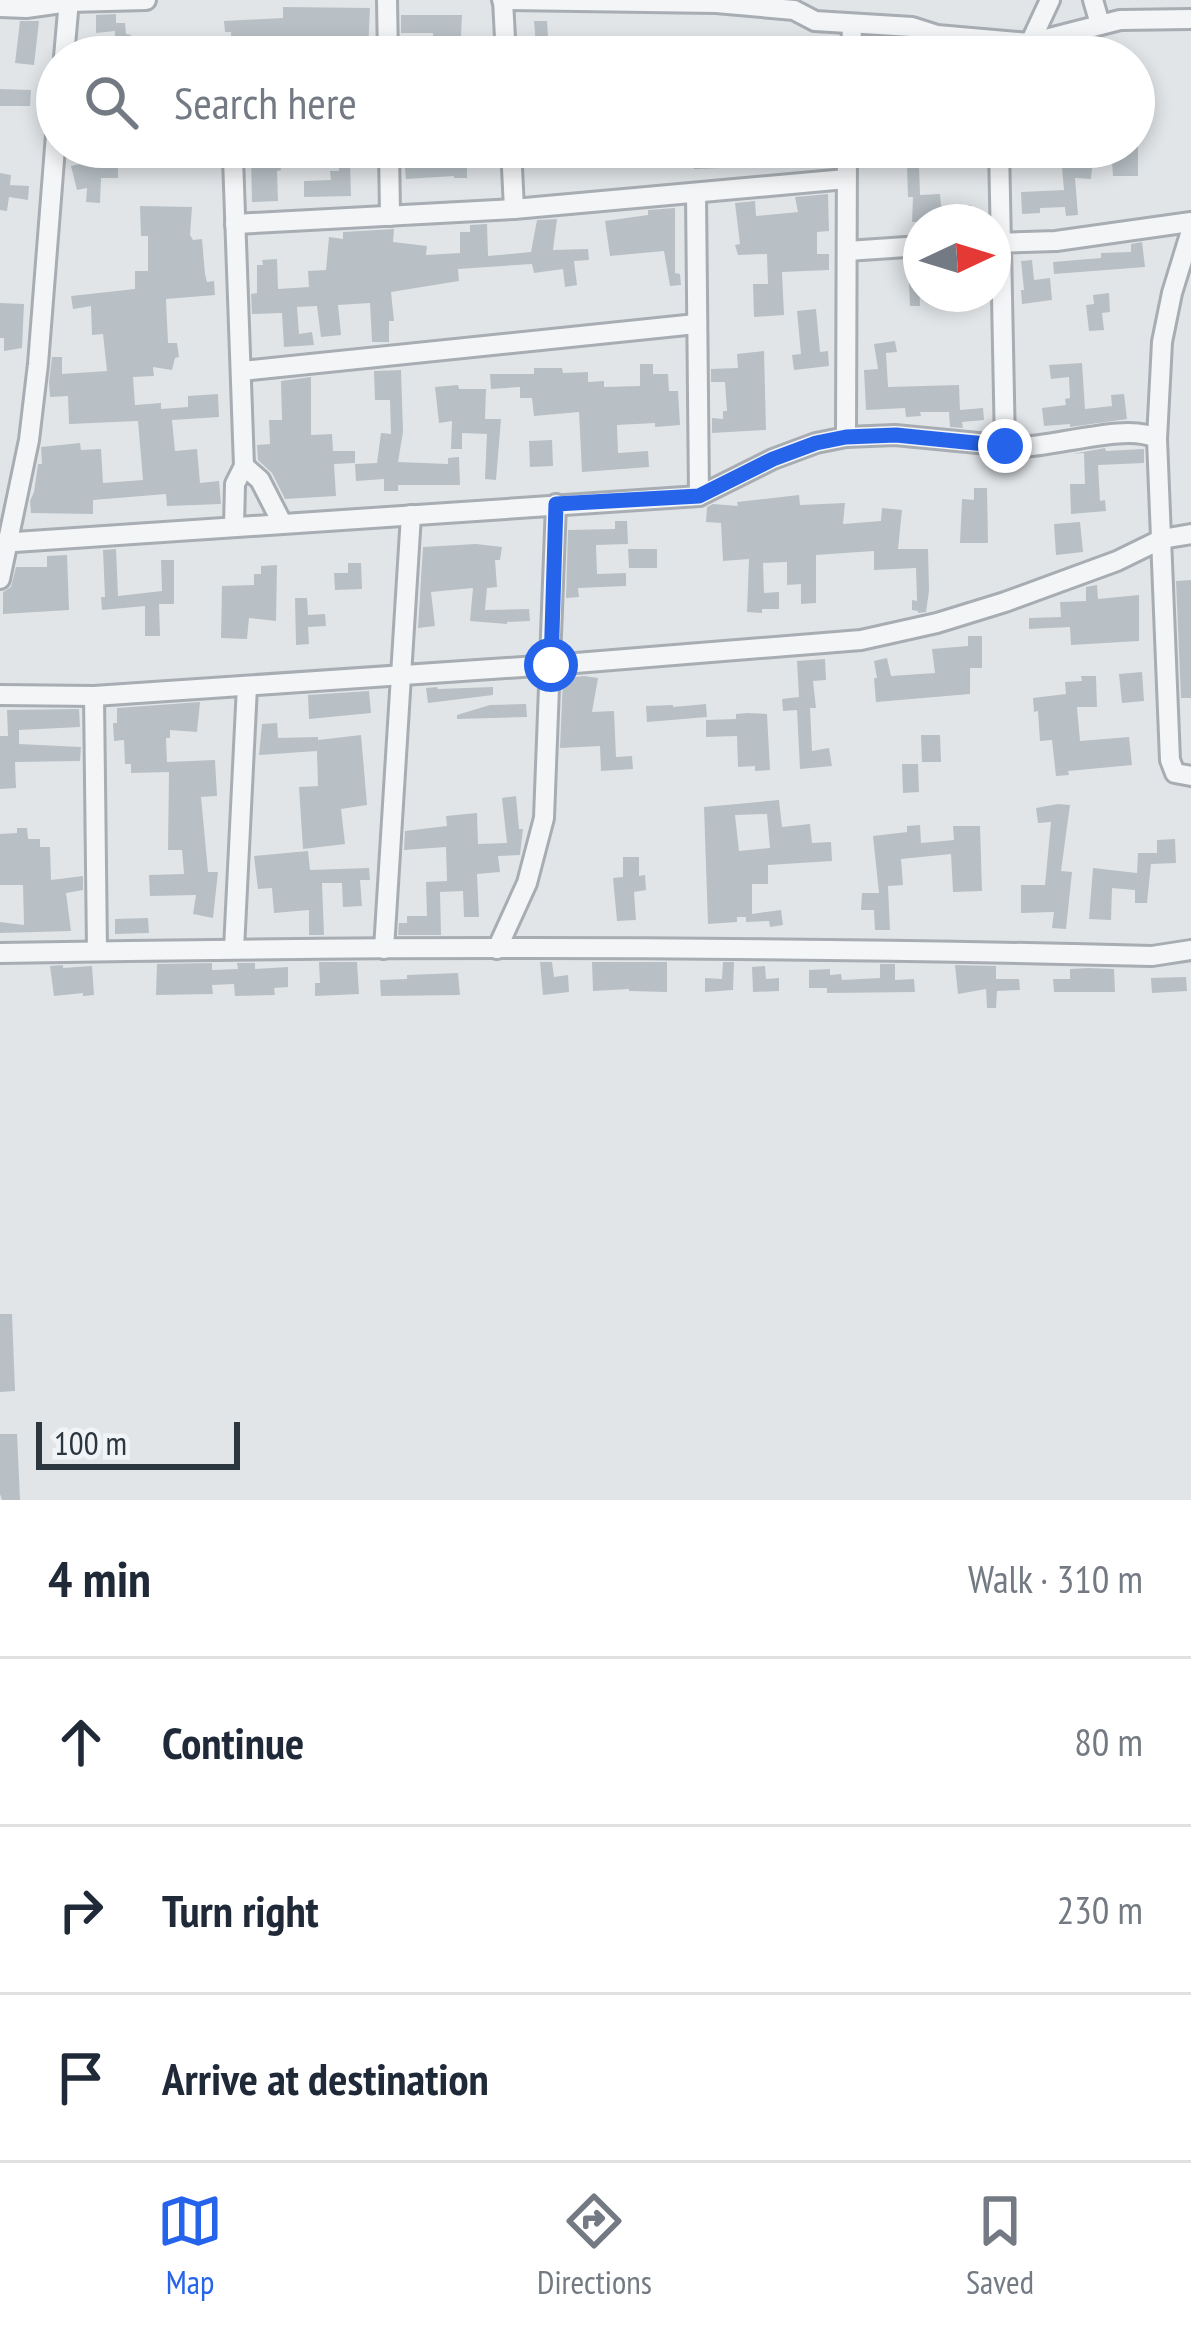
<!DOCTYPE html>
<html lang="en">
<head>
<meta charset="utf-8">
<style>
  :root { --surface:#fff; --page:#f2f2f3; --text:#1f2937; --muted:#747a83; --line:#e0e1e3; --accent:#2563eb }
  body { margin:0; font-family:"PT Sans Narrow",sans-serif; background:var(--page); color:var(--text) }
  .compass { position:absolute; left:903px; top:204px; width:108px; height:108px; border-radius:50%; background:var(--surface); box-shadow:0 6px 18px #0003; rotate:86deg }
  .scale { position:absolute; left:36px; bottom:30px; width:204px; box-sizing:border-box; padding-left:12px; border:6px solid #2b363f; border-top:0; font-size:33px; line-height:42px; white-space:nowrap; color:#2b363f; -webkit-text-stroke:9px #f0f4f6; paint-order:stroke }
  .stop { position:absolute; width:36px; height:36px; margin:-27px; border:9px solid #2563eb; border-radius:50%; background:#fff }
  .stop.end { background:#2563eb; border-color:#fff; box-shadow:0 3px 12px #0008 }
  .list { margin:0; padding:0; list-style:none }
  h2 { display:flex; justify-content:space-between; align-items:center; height:156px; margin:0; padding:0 48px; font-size:51px }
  h2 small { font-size:39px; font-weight:400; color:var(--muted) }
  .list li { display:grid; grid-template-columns:78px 1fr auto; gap:36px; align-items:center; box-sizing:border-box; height:168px; padding:0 48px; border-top:3px solid var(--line) }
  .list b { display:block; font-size:45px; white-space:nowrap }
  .list em { font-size:39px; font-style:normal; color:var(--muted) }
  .icon { flex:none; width:66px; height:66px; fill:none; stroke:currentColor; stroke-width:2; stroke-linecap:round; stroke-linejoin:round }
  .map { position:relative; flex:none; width:1191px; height:1500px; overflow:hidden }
  .search { position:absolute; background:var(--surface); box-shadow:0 6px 18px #0003; left:36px; right:36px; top:36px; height:132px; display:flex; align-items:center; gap:30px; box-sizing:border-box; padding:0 42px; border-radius:66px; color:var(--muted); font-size:45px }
  .sheet { height:660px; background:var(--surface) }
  nav { display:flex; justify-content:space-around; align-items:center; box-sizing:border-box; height:168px; border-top:3px solid var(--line); background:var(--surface); font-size:33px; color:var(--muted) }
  nav a { display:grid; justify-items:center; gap:6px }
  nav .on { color:var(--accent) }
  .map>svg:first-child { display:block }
</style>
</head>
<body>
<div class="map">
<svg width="1191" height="1500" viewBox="0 0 1191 1500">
  <rect width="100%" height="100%" fill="#e1e5e8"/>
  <g fill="#b8c0c5" fill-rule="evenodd">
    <path d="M 283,7 L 370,8 L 368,52 L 356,52 L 357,57 L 308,57 L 308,48 L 249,46 L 249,49 L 232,50 L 231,32 L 225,32 L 224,21 L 283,18 Z"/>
    <path d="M 116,14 L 116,23 L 125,23 L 126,34 L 131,35 L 130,54 L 114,53 L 115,31 L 96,33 L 96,15 Z"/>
    <path d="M 401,15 L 462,15 L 460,57 L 434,57 L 433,33 L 401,33 Z"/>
    <path d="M 20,21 L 39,21 L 34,65 L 15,63 Z"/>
    <path d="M 534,21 L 547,21 L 548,37 L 556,36 L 556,43 L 562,43 L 564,57 L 537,57 Z"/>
    <path d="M 0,89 L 31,90 L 30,106 L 0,106 Z"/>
    <path d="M 338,147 L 369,147 L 369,162 L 350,162 L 351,196 L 304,197 L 304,181 L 331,180 L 330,171 L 339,171 Z"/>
    <path d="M 403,147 L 481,147 L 481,152 L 498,151 L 498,161 L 467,164 L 467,178 L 454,178 L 454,176 L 406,179 Z"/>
    <path d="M 694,147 L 748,147 L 750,167 L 694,169 Z"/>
    <path d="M 1111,147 L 1138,147 L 1138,176 L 1113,176 Z"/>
    <path d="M 280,158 L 281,170 L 277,171 L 278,201 L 252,202 L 251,159 Z"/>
    <path d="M 89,162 L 90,167 L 118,168 L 118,178 L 101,178 L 100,203 L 86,202 L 87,188 L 77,190 L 71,166 Z"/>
    <path d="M 907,166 L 919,166 L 920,195 L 940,194 L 941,206 L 971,205 L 971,222 L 912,222 L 913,197 L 908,197 Z"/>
    <path d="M 1072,167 L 1092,168 L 1091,179 L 1075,178 L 1078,215 L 1066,216 L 1065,207 L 1040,208 L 1040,213 L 1022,214 L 1021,192 L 1064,190 L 1062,168 Z"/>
    <path d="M 0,173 L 11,175 L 10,185 L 29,186 L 28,200 L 9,197 L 7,211 L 0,210 Z"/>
    <path d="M 828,194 L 829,231 L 817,232 L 817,254 L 829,254 L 829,270 L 782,272 L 784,315 L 754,317 L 753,284 L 768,284 L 767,254 L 738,255 L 735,245 L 740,244 L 735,203 L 755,201 L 756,216 L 798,212 L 795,197 Z"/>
    <path d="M 140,206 L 192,207 L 190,235 L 193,240 L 202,239 L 205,274 L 207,282 L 214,281 L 215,295 L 166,299 L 168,343 L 177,343 L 179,357 L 175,358 L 172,370 L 153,367 L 154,376 L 133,377 L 135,405 L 161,403 L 161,409 L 188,407 L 188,396 L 218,394 L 219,417 L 172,420 L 175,451 L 197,449 L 200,483 L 219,481 L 221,504 L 167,506 L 166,494 L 93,500 L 93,514 L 31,513 L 30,501 L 34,492 L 38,464 L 42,464 L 41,447 L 80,443 L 81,450 L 101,449 L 103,483 L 143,480 L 138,421 L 69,424 L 68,396 L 50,397 L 49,382 L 52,357 L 62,357 L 62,374 L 107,371 L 103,334 L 92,335 L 91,306 L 73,309 L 71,296 L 135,289 L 135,271 L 148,271 L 148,236 L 141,236 Z"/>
    <path d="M 675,208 L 675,273 L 680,274 L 681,285 L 670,286 L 664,251 L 610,256 L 605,221 L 648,215 L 648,210 Z"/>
    <path d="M 557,219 L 553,250 L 588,249 L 589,260 L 574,261 L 577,285 L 565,287 L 563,269 L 534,273 L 532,264 L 458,269 L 459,281 L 391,292 L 394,321 L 389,321 L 389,342 L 372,342 L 370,303 L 338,305 L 341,335 L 321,337 L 317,306 L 297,307 L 299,334 L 312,332 L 314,345 L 284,347 L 282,313 L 252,314 L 251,294 L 257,293 L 257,265 L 263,265 L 262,260 L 277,259 L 278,289 L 309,287 L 308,271 L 326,270 L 329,237 L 343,239 L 343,232 L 394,229 L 393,242 L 427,246 L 426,255 L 460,253 L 460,232 L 470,232 L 470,225 L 487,224 L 488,256 L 531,252 L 537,220 Z"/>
    <path d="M 1142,242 L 1145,267 L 1054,274 L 1053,262 L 1101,258 L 1101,253 L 1131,252 L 1131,244 Z"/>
    <path d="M 908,260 L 918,260 L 920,306 L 910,306 Z"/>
    <path d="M 1032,260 L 1034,280 L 1050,278 L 1052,300 L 1022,304 L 1021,290 L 1024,290 L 1021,261 Z"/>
    <path d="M 1109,293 L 1110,312 L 1102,313 L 1104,330 L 1089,331 L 1086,305 L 1094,304 L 1093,295 Z"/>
    <path d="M 0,303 L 24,304 L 22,348 L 4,351 L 4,338 L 0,338 Z"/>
    <path d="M 816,309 L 820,352 L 828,351 L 829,366 L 794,370 L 792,355 L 801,354 L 797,311 Z"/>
    <path d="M 895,341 L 897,352 L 886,353 L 888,387 L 959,385 L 960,410 L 983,408 L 984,420 L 962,422 L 963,428 L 950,427 L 949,412 L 920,412 L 921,416 L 906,417 L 905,408 L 866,410 L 864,370 L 878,369 L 874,344 Z"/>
    <path d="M 764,351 L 766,430 L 712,433 L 712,418 L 723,419 L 723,411 L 727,411 L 725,382 L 711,382 L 711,369 L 738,368 L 737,354 Z"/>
    <path d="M 1082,363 L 1085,409 L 1112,406 L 1111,395 L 1124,394 L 1127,419 L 1070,427 L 1070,424 L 1044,426 L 1042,408 L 1066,405 L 1065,399 L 1070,398 L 1069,377 L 1051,379 L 1049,365 Z"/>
    <path d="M 640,364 L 653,364 L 653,374 L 668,374 L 669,391 L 678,391 L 680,425 L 655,427 L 655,423 L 617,425 L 618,453 L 648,451 L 649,467 L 582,472 L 579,412 L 534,416 L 532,398 L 520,398 L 520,387 L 491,389 L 490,374 L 534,374 L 534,368 L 562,368 L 563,373 L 588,372 L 588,382 L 604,381 L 604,387 L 640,386 Z"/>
    <path d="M 401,370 L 403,432 L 398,462 L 448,464 L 448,458 L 459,457 L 460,485 L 398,485 L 398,491 L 384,491 L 384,479 L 356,481 L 355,464 L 377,463 L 381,433 L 391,434 L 390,400 L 375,400 L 374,371 Z"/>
    <path d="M 311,377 L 311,435 L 332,434 L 333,451 L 355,451 L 355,463 L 334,464 L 336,496 L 285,499 L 272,473 L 258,460 L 257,445 L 270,444 L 269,420 L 282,420 L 281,381 Z"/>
    <path d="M 458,385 L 459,389 L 486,389 L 485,419 L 501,419 L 496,480 L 485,479 L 487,434 L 462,433 L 462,449 L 451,449 L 452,421 L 439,423 L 435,387 Z"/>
    <path d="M 552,440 L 553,466 L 530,467 L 529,441 Z"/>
    <path d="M 1105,448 L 1106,451 L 1144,449 L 1144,463 L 1098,465 L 1100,501 L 1105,500 L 1106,511 L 1071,514 L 1070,484 L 1085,484 L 1084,453 L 1072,454 Z"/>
    <path d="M 974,488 L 987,488 L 988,543 L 960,543 L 962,499 L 974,500 Z"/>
    <path d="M 799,495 L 800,505 L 845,503 L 843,524 L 881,521 L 882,508 L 902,510 L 898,549 L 928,549 L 929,591 L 926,612 L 918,613 L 918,611 L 912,610 L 912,600 L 917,601 L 916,568 L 874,570 L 874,551 L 816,555 L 816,603 L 801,604 L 801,584 L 787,585 L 787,562 L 763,563 L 764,593 L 779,592 L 779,609 L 762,609 L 762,613 L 747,612 L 749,559 L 723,561 L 721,523 L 706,522 L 707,507 L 713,504 L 738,506 L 737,502 Z"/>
    <path d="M 615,521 L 627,521 L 628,544 L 596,545 L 597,574 L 626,573 L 626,586 L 578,588 L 579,597 L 566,598 L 568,530 L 615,529 Z"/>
    <path d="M 1080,522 L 1083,552 L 1056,555 L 1054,524 Z"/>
    <path d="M 476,544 L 502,547 L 500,560 L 495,560 L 497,587 L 487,588 L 485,610 L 529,609 L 530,621 L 507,622 L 507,624 L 470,621 L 473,588 L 431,592 L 435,626 L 418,628 L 423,547 Z"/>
    <path d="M 116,549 L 118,596 L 162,591 L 161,560 L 174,560 L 174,604 L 159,604 L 160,636 L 145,636 L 145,606 L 102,610 L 101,597 L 105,597 L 103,550 Z"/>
    <path d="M 628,549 L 657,549 L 657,568 L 629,568 Z"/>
    <path d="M 67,555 L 69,610 L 3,614 L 3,592 L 11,587 L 16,567 L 47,567 L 47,556 Z"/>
    <path d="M 348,563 L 361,563 L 362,589 L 335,590 L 334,573 L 348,573 Z"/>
    <path d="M 277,565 L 276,621 L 249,618 L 247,639 L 221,638 L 222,586 L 254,585 L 254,574 L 261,574 L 261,566 Z"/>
    <path d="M 1191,580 L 1191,698 L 1181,698 L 1176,581 Z"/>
    <path d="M 1097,585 L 1098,599 L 1139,595 L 1139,641 L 1071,645 L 1070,627 L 1029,629 L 1029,618 L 1061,617 L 1060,602 L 1086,601 L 1086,587 Z"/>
    <path d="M 295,598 L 307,598 L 308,615 L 325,614 L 326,626 L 308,627 L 309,644 L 296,645 Z"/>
    <path d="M 968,636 L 982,636 L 982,668 L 970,668 L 970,694 L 876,702 L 874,678 L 877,678 L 874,661 L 887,658 L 891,676 L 935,673 L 932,649 L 968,646 Z"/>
    <path d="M 825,659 L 826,680 L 813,681 L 816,708 L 810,708 L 812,751 L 829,748 L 832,766 L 800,769 L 797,710 L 783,711 L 782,699 L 799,697 L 797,661 Z"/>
    <path d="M 1142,672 L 1144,701 L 1122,703 L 1119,674 Z"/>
    <path d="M 584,676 L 598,678 L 592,712 L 614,711 L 616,757 L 632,756 L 633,769 L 601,771 L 600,746 L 560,748 L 563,678 Z"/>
    <path d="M 1081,676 L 1096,676 L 1097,707 L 1077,707 L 1080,741 L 1129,737 L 1132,765 L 1068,771 L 1069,775 L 1056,776 L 1052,740 L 1040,741 L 1038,711 L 1034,712 L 1033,698 L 1066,694 L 1065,682 L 1082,681 Z"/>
    <path d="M 437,687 L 438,689 L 493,687 L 493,695 L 428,703 L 426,688 Z"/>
    <path d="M 369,691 L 371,713 L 309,719 L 308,695 Z"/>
    <path d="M 200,702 L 197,732 L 170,730 L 170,738 L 166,738 L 167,762 L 215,760 L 217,796 L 201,797 L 208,872 L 218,872 L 213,918 L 193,914 L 196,895 L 150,896 L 149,875 L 184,874 L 182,850 L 168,850 L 169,772 L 131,773 L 131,764 L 125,764 L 124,740 L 114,741 L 113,723 L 117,723 L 117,708 Z"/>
    <path d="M 526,704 L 527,717 L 457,719 L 457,715 L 490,705 Z"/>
    <path d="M 706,704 L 707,717 L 647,722 L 646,706 L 673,705 L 673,707 Z"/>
    <path d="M 79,709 L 80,727 L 19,730 L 19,744 L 81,747 L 80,761 L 15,762 L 16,788 L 0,789 L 0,736 L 8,736 L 7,710 Z"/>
    <path d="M 748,713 L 767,714 L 770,770 L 755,771 L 755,766 L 738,767 L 737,736 L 706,737 L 706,720 L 736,719 L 736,714 Z"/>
    <path d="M 277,723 L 278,738 L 318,737 L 318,740 L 361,735 L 367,805 L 341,809 L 345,844 L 303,849 L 299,787 L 318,786 L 317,751 L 259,755 L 262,724 Z"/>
    <path d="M 921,735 L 940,735 L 941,762 L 922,762 Z"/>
    <path d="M 902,764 L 918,764 L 919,792 L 903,793 Z"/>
    <path d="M 516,796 L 519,829 L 523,829 L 520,855 L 498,856 L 500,872 L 477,874 L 479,917 L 464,917 L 463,891 L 440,892 L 441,935 L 398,935 L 399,923 L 407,923 L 407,916 L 427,916 L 426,882 L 447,881 L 446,847 L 404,850 L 405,831 L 447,826 L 446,816 L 477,813 L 478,844 L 507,843 L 502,798 Z"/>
    <path d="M 779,800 L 782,827 L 810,824 L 812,843 L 831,842 L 832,861 L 768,865 L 768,884 L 752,884 L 752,914 L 781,910 L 783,925 L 770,927 L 769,921 L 746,922 L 746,917 L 737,917 L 737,922 L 708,924 L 704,807 ZM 767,814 L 770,848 L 739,851 L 735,815 Z"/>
    <path d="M 1058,804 L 1070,805 L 1061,871 L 1072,872 L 1066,929 L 1052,928 L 1054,912 L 1021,913 L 1021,885 L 1045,885 L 1051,822 L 1038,823 L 1036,808 Z"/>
    <path d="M 920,825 L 921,843 L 954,840 L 953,826 L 980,826 L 982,891 L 953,892 L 951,854 L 901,859 L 903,885 L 888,886 L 890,930 L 875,930 L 874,910 L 861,910 L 862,893 L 879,893 L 873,836 L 907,832 L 907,826 Z"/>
    <path d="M 17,828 L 27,828 L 28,839 L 40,839 L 40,847 L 50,847 L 51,880 L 83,876 L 83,890 L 66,893 L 71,931 L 0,933 L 0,922 L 24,925 L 23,885 L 0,885 L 0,834 L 17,833 Z"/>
    <path d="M 1175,839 L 1176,863 L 1151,864 L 1147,903 L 1135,903 L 1135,890 L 1112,888 L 1111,920 L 1089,919 L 1093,868 L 1137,873 L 1138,853 L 1157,853 L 1157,840 Z"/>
    <path d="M 308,851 L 310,870 L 369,868 L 370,880 L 360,880 L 362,906 L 343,907 L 342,883 L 322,883 L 324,935 L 309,935 L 309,910 L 274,913 L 272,888 L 258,889 L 254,856 Z"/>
    <path d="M 623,857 L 639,857 L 639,876 L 645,875 L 646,890 L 634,892 L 636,920 L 617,921 L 613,878 L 623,877 Z"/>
    <path d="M 148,918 L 149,933 L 115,934 L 115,919 Z"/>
    <path d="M 319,962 L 357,962 L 359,994 L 315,996 L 315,983 L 320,983 Z"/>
    <path d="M 540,962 L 552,962 L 554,977 L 568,975 L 569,992 L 543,995 Z"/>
    <path d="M 592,962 L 667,962 L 667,992 L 629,991 L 629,989 L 593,991 Z"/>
    <path d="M 723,962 L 734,962 L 733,990 L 705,992 L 705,978 L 722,979 Z"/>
    <path d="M 212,963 L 212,970 L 238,969 L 237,963 L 255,963 L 255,969 L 288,967 L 288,987 L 274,988 L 275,995 L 235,996 L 234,984 L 212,985 L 213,994 L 156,995 L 157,964 Z"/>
    <path d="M 880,964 L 895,964 L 895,980 L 914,979 L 915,992 L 827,993 L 827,988 L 809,988 L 809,970 L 830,969 L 830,975 L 841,974 L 842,980 L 880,978 Z"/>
    <path d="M 63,965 L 63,968 L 92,966 L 94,995 L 83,996 L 83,993 L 54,996 L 50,966 Z"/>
    <path d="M 955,965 L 996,966 L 996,979 L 1019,979 L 1020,990 L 997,991 L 996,1008 L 987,1008 L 986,989 L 958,994 Z"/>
    <path d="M 765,966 L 766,979 L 779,978 L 779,991 L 753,992 L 752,967 Z"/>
    <path d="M 1088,968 L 1114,969 L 1115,992 L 1054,992 L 1053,979 L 1070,979 L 1070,969 Z"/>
    <path d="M 458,973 L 460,995 L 381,996 L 380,980 L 407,979 L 407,975 Z"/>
    <path d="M 1186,977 L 1187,991 L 1152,993 L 1151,978 Z"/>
    <path d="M 0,1314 L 12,1314 L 15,1391 L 0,1392 Z"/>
    <path d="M 0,1434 L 17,1434 L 20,1500 L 2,1500 L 0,1494 Z"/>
  </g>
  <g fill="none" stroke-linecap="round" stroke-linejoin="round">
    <g stroke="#a7adb2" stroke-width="24">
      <g id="minor">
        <path d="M 387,0 L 388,57"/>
        <path d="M 502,0 L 716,3 L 794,10 L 815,21 L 912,27 L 937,35 L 1030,43 L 1120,20 L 1191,19"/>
        <path d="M 503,0 L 506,57"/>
        <path d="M 1093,0 L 1100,24"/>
        <path d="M 0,7 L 26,8 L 69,2 L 146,0"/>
        <path d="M 1030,43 L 1050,0"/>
        <path d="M 64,57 L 69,0"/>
        <path d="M 851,57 L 852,25"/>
        <path d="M 161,147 L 224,149 L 233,158 L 244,466 L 235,484 L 234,527"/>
        <path d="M 389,147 L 390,216"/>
        <path d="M 511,147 L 514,209"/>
        <path d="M 999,147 L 1005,446"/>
        <path d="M 696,193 L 699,496"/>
        <path d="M 235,224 L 514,209 L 846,179"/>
        <path d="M 1191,231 L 1172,293 L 1162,342 L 1157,439 L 1170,760 L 1175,773 L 1191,776"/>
        <path d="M 993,243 L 1056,241 L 1191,222"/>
        <path d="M 847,251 L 921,246"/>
        <path d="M 242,371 L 696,324"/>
        <path d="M 846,437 L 847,147"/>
        <path d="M 244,466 L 260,480 L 282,523"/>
        <path d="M 0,543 L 699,496 L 773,459 L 816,443 L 846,437 L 895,435 L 1019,447 C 1055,447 1129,422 1157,439"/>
        <path d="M 0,579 L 29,440 L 38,364 L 57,122"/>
        <path d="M 0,695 L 94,696 L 551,665 L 861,640 L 937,623 L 1005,602 L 1117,561 L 1162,539 L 1191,534"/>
        <path d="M 94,696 L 97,951"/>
        <path d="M 234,949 L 247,686"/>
        <path d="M 384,949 L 411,515"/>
        <path d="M 497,949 L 527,883 L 544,818 L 556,504"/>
        <path d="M 0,953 C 384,946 768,946 1152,956 L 1191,950"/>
      </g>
    </g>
    <use href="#minor" stroke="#f3f5f7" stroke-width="18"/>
  </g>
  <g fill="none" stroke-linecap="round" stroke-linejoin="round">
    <path stroke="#2563eb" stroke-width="15" d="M 551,665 L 556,504 L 699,496 L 773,459 L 816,443 L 846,437 L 896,435 L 1005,446"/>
  </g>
</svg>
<svg class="compass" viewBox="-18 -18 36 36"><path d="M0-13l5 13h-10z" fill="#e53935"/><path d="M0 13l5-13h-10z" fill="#747a83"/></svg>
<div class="scale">100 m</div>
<div class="stop" style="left:551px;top:665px"></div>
<div class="stop end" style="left:1005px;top:446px"></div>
<div class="search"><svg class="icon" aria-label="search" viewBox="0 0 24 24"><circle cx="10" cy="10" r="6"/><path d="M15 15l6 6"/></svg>Search here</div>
</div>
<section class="sheet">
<h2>4 min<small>Walk · 310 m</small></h2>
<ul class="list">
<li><svg class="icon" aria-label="ahead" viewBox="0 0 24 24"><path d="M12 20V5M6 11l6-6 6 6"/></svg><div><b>Continue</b></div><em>80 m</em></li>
<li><svg class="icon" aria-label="right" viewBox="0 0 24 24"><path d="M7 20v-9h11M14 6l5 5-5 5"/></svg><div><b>Turn right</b></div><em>230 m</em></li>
<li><svg class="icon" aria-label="arrive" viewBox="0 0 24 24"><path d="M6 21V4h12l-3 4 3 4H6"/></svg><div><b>Arrive at destination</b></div></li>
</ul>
</section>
<nav>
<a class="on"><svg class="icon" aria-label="map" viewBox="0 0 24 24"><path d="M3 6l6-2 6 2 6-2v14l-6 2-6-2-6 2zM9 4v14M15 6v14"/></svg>Map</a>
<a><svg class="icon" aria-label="directions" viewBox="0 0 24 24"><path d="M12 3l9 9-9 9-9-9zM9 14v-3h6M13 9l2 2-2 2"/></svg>Directions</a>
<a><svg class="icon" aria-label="saved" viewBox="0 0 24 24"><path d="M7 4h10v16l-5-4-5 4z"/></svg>Saved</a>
</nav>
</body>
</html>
